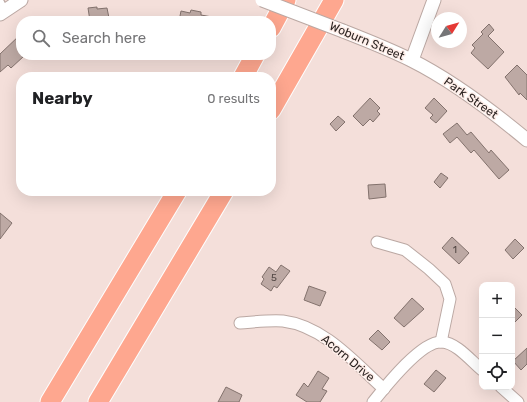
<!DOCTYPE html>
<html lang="en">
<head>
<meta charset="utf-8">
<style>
  :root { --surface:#fff; --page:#f6f6f6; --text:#202124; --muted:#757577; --line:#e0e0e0 }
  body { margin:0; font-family:Rubik,sans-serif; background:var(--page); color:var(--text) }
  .controls { position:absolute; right:12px; bottom:12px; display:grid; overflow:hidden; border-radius:8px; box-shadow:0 4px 16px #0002 }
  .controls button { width:36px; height:36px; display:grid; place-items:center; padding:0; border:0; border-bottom:1px solid var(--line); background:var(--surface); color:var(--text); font:20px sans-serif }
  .compass { position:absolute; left:431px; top:12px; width:36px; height:36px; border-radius:50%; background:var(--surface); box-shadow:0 4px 16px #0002; rotate:53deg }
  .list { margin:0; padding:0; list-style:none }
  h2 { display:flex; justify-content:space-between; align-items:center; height:52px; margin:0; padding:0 16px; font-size:17px }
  h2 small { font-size:13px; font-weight:400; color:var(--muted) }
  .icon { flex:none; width:22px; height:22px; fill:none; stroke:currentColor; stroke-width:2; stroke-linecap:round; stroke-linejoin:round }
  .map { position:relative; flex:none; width:527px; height:402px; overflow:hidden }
  .search { position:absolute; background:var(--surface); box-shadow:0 4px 16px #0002; left:16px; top:16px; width:260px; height:44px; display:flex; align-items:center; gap:10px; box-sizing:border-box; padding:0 14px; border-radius:16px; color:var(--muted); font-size:15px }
  .panel { position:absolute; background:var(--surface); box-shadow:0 4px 16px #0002; left:16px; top:72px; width:260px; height:124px; border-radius:16px }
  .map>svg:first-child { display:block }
</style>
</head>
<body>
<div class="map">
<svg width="527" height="402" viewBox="0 0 527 402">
  <rect width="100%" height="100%" fill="#f4dfda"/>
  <g fill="#bda9a4" stroke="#83726d">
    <path d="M 97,7 L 97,9 L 107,8 L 109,18 L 90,21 L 88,8 Z"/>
    <path d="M 191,10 L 201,12 L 201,15 L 212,17 L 211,21 L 179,21 L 181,11 L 190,13 Z"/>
    <path d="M 489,24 L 494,30 L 488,36 L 504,52 L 488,69 L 471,53 L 475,48 L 472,45 L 483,34 L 481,32 Z"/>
    <path d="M 21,34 L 21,55 L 24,56 L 11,68 L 8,65 L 0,72 L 0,54 Z"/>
    <path d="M 517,65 L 527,75 L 527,100 L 520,93 L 519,95 L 505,77 Z"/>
    <path d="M 370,98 L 380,108 L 377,111 L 380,114 L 373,122 L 370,119 L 363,126 L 353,116 Z"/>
    <path d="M 434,98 L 447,111 L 436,123 L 430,118 L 433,115 L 425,108 Z"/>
    <path d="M 338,116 L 345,122 L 336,131 L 330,124 Z"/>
    <path d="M 457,123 L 467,135 L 471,132 L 489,153 L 491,150 L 509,170 L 499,179 L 474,150 L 471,153 L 457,137 L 450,143 L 443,134 Z"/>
    <path d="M 441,173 L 448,178 L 440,188 L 434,182 Z"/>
    <path d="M 385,184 L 386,197 L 369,199 L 368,185 Z"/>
    <path d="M 0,213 L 12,223 L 0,239 Z"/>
    <path d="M 452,237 L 469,253 L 459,264 L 442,248 Z"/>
    <path d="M 515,239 L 524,248 L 513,259 L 505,250 Z"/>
    <path d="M 281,265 L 290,271 L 277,288 L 274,286 L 271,291 L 261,284 L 264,279 L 262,277 L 269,267 L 276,272 Z"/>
    <path d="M 309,286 L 326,292 L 320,306 L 304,300 Z"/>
    <path d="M 412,298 L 424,309 L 404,327 L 394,318 Z"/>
    <path d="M 512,305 L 522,315 L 512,325 Z"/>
    <path d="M 378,330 L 390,342 L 382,350 L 369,339 Z"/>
    <path d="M 527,348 L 527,364 L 521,370 L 513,361 Z"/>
    <path d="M 436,370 L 446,378 L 434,392 L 424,384 Z"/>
    <path d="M 318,371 L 329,378 L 322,389 L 327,391 L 320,402 L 307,402 L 296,395 L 304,383 L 308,387 Z"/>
    <path d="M 226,387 L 242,395 L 239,402 L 218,402 Z"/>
  </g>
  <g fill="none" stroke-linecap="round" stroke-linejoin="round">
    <g stroke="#bba8a3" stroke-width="8">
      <path id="service" d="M 0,0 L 5,9"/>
    </g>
    <g stroke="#bba8a3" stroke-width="13">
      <g id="minor">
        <path d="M 377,242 L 405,250 L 429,269 L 445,284 L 450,299 L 441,342"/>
        <path d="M 240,323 C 254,322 269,320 283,321 C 324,326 355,363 384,389"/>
        <path d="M 501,387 L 518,402"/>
        <path d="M 373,402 C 385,387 422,340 442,342 C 457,343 471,361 482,370"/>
      </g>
    </g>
    <g stroke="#bba8a3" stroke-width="15">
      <g id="tertiary">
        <path d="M 0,14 L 21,0"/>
        <path d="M 343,31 C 366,40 389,49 411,60 C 453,81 491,110 527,140"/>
        <path d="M 412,60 L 434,0"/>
      </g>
    </g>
    <g stroke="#fff" stroke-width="21">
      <g id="motorway">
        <path d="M 271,28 L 286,0"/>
        <path d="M 243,77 L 255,55"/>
        <path d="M 271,110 L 334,0"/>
        <path d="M 50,402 L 177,191"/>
        <path d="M 98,402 L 224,191"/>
      </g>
    </g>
    <use href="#service" stroke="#fff" stroke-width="5.5"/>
    <use href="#minor" stroke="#fff" stroke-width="11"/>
    <use href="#tertiary" stroke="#fff" stroke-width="13"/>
    <use href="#motorway" stroke="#fea78f" stroke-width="19"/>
    <g stroke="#bba8a3" stroke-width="15" stroke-linecap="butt">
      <path id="tertiary-bridge" d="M 262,0 L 343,31"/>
    </g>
    <use href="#tertiary-bridge" stroke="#fff" stroke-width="13"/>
  </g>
  <g text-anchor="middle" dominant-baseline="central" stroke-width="3" stroke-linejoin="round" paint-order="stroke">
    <g font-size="10" fill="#514643">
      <text x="455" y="250">1</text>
      <text x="274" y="278">5</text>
    </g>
    <g font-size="12" fill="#2d2523" stroke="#feeee9">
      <text transform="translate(367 41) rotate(23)">Woburn Street</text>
      <text transform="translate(471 98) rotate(35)">Park Street</text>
      <text transform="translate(348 358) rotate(40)">Acorn Drive</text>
    </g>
  </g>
</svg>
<div class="controls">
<button>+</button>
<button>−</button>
<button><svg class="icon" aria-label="locate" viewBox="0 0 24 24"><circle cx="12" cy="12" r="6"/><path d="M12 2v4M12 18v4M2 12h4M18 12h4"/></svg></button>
</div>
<svg class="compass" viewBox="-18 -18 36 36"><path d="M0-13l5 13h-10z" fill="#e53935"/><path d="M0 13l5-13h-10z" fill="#757577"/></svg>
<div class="search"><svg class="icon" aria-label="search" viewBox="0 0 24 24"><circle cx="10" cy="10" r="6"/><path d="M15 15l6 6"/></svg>Search here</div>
<section class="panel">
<h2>Nearby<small>0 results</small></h2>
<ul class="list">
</ul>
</section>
</div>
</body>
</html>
